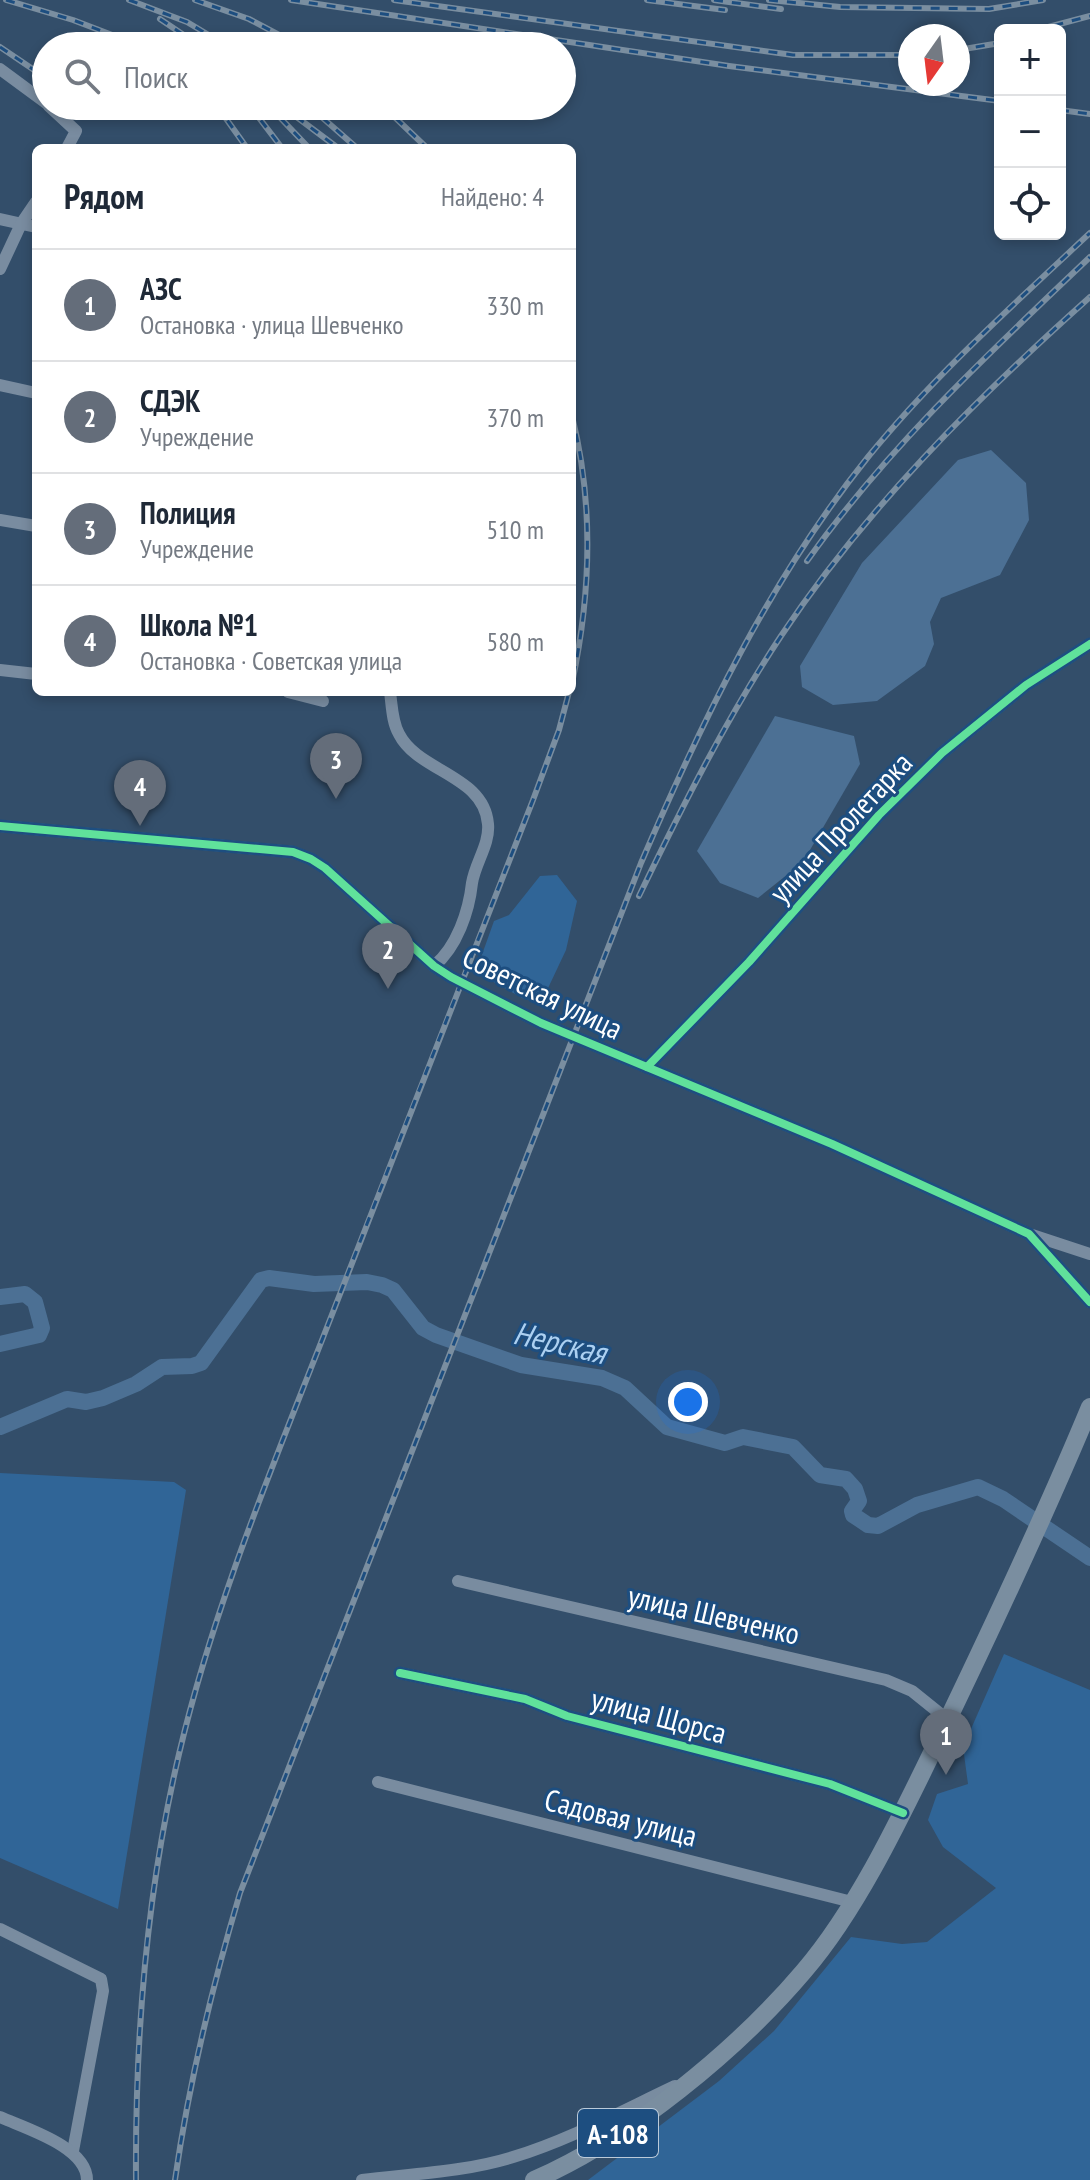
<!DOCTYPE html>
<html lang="ru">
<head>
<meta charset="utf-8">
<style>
  :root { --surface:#fff; --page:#f2f2f3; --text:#1f2937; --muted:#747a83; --line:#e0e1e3; --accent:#646d7a }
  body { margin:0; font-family:"PT Sans Narrow",sans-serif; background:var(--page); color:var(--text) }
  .controls { position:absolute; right:24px; top:24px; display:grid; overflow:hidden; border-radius:12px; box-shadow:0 4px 12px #0003 }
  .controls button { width:72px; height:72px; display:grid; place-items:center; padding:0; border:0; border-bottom:2px solid var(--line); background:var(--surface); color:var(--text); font:40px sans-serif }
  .compass { position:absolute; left:898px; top:24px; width:72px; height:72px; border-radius:50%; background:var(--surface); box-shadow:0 4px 12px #0003; rotate:194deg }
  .you { position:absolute; left:688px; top:1402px; width:28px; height:28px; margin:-20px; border:6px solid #fff; border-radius:50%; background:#1a73e8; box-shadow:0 0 0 12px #1a73e833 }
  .badge { display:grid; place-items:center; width:52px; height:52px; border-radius:50%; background:var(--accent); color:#fff; font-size:26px; font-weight:700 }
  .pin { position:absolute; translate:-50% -66px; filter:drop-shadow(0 2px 4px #0008) }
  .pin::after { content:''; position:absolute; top:42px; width:28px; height:24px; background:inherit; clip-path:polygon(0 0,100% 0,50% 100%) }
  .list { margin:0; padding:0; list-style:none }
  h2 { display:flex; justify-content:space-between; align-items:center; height:104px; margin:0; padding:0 32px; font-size:34px }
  h2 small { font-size:26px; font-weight:400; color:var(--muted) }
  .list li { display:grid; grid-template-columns:52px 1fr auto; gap:24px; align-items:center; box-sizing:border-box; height:112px; padding:0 32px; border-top:2px solid var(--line) }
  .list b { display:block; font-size:30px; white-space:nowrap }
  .list p { margin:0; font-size:26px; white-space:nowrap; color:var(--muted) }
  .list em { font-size:26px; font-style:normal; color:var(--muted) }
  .icon { flex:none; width:44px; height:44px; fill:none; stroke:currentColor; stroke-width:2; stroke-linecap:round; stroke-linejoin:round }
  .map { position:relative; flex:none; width:1090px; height:2180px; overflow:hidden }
  .search { position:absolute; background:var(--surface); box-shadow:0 4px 12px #0003; left:32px; top:32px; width:544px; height:88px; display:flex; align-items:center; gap:20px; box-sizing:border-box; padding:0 28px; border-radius:44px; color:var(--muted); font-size:30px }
  .panel { position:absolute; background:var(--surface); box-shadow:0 4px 12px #0003; left:32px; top:144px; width:544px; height:552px; border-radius:12px }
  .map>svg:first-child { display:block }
</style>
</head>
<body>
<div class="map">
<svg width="1090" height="2180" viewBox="0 0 1090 2180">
  <rect width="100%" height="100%" fill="#334e6a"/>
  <g fill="#306597">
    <path d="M 557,875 L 577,901 L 566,950 L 541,1003 L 524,999 L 490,980 L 479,963 L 494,921 L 509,915 L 540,876 Z"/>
    <path d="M 0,1473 L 174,1482 L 186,1490 L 118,1909 L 0,1858 Z"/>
    <path d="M 1004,1654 L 1090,1690 L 1090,2180 L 588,2180 L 719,2081 L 774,2031 L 851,1937 L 902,1944 L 927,1942 L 996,1888 L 943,1847 L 928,1820 L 937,1794 L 968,1784 L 963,1747 Z"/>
  </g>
  <g fill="#4c7094">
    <path d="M 991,450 L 1026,483 L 1029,520 L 1000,575 L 941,598 L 930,622 L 934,644 L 925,666 L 877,701 L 833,705 L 802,687 L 800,666 L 862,563 L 958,460 Z"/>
    <path d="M 775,716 L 854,736 L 860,764 L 803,862 L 758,898 L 720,883 L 697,851 Z"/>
  </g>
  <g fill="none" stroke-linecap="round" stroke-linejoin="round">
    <g stroke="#4c7094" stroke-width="16">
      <path d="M 0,1297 L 25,1294 L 35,1302 L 42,1328 L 39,1335 L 0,1344"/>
      <path d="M 0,1427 L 67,1399 L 86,1402 L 103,1398 L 136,1384 L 162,1367 L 192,1366 L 201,1363 L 261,1280 L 269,1278 L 314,1284 L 367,1282 L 382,1285 L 393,1290 L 423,1328 L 436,1335 L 521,1365 L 602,1378 L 625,1388 L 667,1427 L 725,1443 L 743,1437 L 793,1447 L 820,1475 L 846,1479 L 855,1489 L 859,1501 L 852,1511 L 853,1515 L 868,1525 L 878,1526 L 917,1505 L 978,1487 L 1003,1499 L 1090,1558"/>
    </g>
    <g stroke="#798ca0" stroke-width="12">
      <path d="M 0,69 L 46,103"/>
      <path d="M 49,106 L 76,131 L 67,148"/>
      <path d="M 0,219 L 36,227"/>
      <path d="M 0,269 L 21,224 L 36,202"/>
      <path d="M 0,385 L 36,393"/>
      <path d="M 0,520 L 36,526"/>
      <path d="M 0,670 L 36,674"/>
      <path d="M 288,692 L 323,701"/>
      <path d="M 390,692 C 392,706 392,722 399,734 C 418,772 484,775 488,824 C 490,844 475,863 472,883 C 469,911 457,947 434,966"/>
      <path d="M 0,826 L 293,852 L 311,859 L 325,868 L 434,966 L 451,977 L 541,1023 L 832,1144 L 1029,1234 L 1090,1302"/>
      <path d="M 647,1067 L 749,962 L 879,815 L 942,753 L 1026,685 L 1090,644"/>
      <path d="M 1032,1235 L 1090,1254"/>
      <path d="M 458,1581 L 886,1680 L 912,1691 L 948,1720"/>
      <path d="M 400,1673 L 525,1699 L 567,1716 L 830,1784 L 903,1813"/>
      <path d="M 378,1782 L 852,1902"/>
      <path d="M 0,1929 L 101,1979 L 103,1991 L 73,2151"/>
      <path d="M 0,2117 C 27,2129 87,2147 87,2180"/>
      <path d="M 362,2180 C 411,2174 465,2172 513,2157 C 569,2140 622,2111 675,2086"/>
    </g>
    <path stroke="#7a8ea0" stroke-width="18" d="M 534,2180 C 629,2139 737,2050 804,1971 C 859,1907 903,1812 940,1736 C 992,1628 1044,1518 1090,1407"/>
    <g stroke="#7a8ea0" stroke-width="6">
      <g id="rail">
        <path d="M 6,0 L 73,20 L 141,46"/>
        <path d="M 129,0 L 187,22 L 227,46"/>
        <path d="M 195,0 L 249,19 L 300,46"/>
        <path d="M 291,0 L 729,66 L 1000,101"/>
        <path d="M 394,0 L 793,55 L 910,55"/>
        <path d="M 647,0 L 725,10"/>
        <path d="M 714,0 L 781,9"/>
        <path d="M 769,0 L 840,7 L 989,9 L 1043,0"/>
        <path d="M 160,19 L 200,46"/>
        <path d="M 1037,30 L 1090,16"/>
        <path d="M 0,47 L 40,74"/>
        <path d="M 958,50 L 1000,43"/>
        <path d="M 217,106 L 247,148"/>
        <path d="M 250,106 L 282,148"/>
        <path d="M 269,106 L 309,148"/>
        <path d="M 282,106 L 338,148"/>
        <path d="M 309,106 L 357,148"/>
        <path d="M 383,106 L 427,148"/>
        <path d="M 1060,110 L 1090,114"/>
        <path d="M 572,416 C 594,504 591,594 572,683"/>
        <path d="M 807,561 C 888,447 989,353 1090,257"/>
        <path d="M 639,896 C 682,807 726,719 781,636 C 866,508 976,399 1090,297"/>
        <path d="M 136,2180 C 135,2037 146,1894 179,1754 C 213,1609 270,1473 324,1335 C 393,1156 463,978 533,800 L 559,730 L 569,692"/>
        <path d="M 175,2180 C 189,2082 212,1987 240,1893 L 641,863 C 702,721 770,579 868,457 C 935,375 1013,305 1090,233"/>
      </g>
    </g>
    <use href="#rail" stroke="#1d4e80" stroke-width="3" stroke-dasharray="9" stroke-linecap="butt"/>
    <g stroke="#1d4e80" stroke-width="13">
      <g id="cycleway">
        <path d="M 0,826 L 293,852 L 311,859 L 325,868 L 434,966 L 451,977 L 541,1023 L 832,1144 L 1029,1234 L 1090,1302"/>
        <path d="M 647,1067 L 749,962 L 879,815 L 942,753 L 1026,685 L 1090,644"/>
        <path d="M 400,1673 L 525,1699 L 567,1716 L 830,1784 L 903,1813"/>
      </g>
    </g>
    <use href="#cycleway" stroke="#60e19b" stroke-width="8"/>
  </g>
  <g text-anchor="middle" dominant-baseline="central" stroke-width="6" stroke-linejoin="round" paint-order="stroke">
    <rect fill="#1d4e80" stroke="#bbcad9" stroke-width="2" x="578" y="2109" width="80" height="48" rx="6"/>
    <g font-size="28" font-weight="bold" fill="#fff">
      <text x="618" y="2133">А-108</text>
    </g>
    <g font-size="30" fill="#fff" stroke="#1d4e80">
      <text transform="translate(840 827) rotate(-47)">улица Пролетарка</text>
      <text transform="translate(543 992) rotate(26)">Советская улица</text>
      <text transform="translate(714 1614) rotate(13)">улица Шевченко</text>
      <text transform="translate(659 1715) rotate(15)">улица Щорса</text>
      <text transform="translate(621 1817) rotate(14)">Садовая улица</text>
    </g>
    <g font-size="32" font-style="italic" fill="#acd0f1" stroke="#1d4e80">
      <text transform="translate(560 1342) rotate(13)">Нерская</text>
    </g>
  </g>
</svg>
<div class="controls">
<button>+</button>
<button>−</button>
<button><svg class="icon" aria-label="locate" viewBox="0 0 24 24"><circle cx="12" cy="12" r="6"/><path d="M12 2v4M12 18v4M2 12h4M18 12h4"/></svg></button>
</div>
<svg class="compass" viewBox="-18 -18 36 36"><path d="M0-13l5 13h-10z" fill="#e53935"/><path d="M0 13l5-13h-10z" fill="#747a83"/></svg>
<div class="you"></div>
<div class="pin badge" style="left:946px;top:1775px">1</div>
<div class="pin badge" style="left:388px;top:989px">2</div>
<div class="pin badge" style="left:336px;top:799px">3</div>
<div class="pin badge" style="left:140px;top:826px">4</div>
<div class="search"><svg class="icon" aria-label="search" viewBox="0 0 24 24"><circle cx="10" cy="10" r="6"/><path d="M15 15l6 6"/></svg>Поиск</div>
<section class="panel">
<h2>Рядом<small>Найдено: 4</small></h2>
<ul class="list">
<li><span class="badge">1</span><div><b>АЗС</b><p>Остановка · улица Шевченко</p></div><em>330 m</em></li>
<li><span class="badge">2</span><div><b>СДЭК</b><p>Учреждение</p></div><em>370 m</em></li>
<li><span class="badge">3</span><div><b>Полиция</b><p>Учреждение</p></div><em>510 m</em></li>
<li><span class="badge">4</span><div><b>Школа №1</b><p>Остановка · Советская улица</p></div><em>580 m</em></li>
</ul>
</section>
</div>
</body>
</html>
